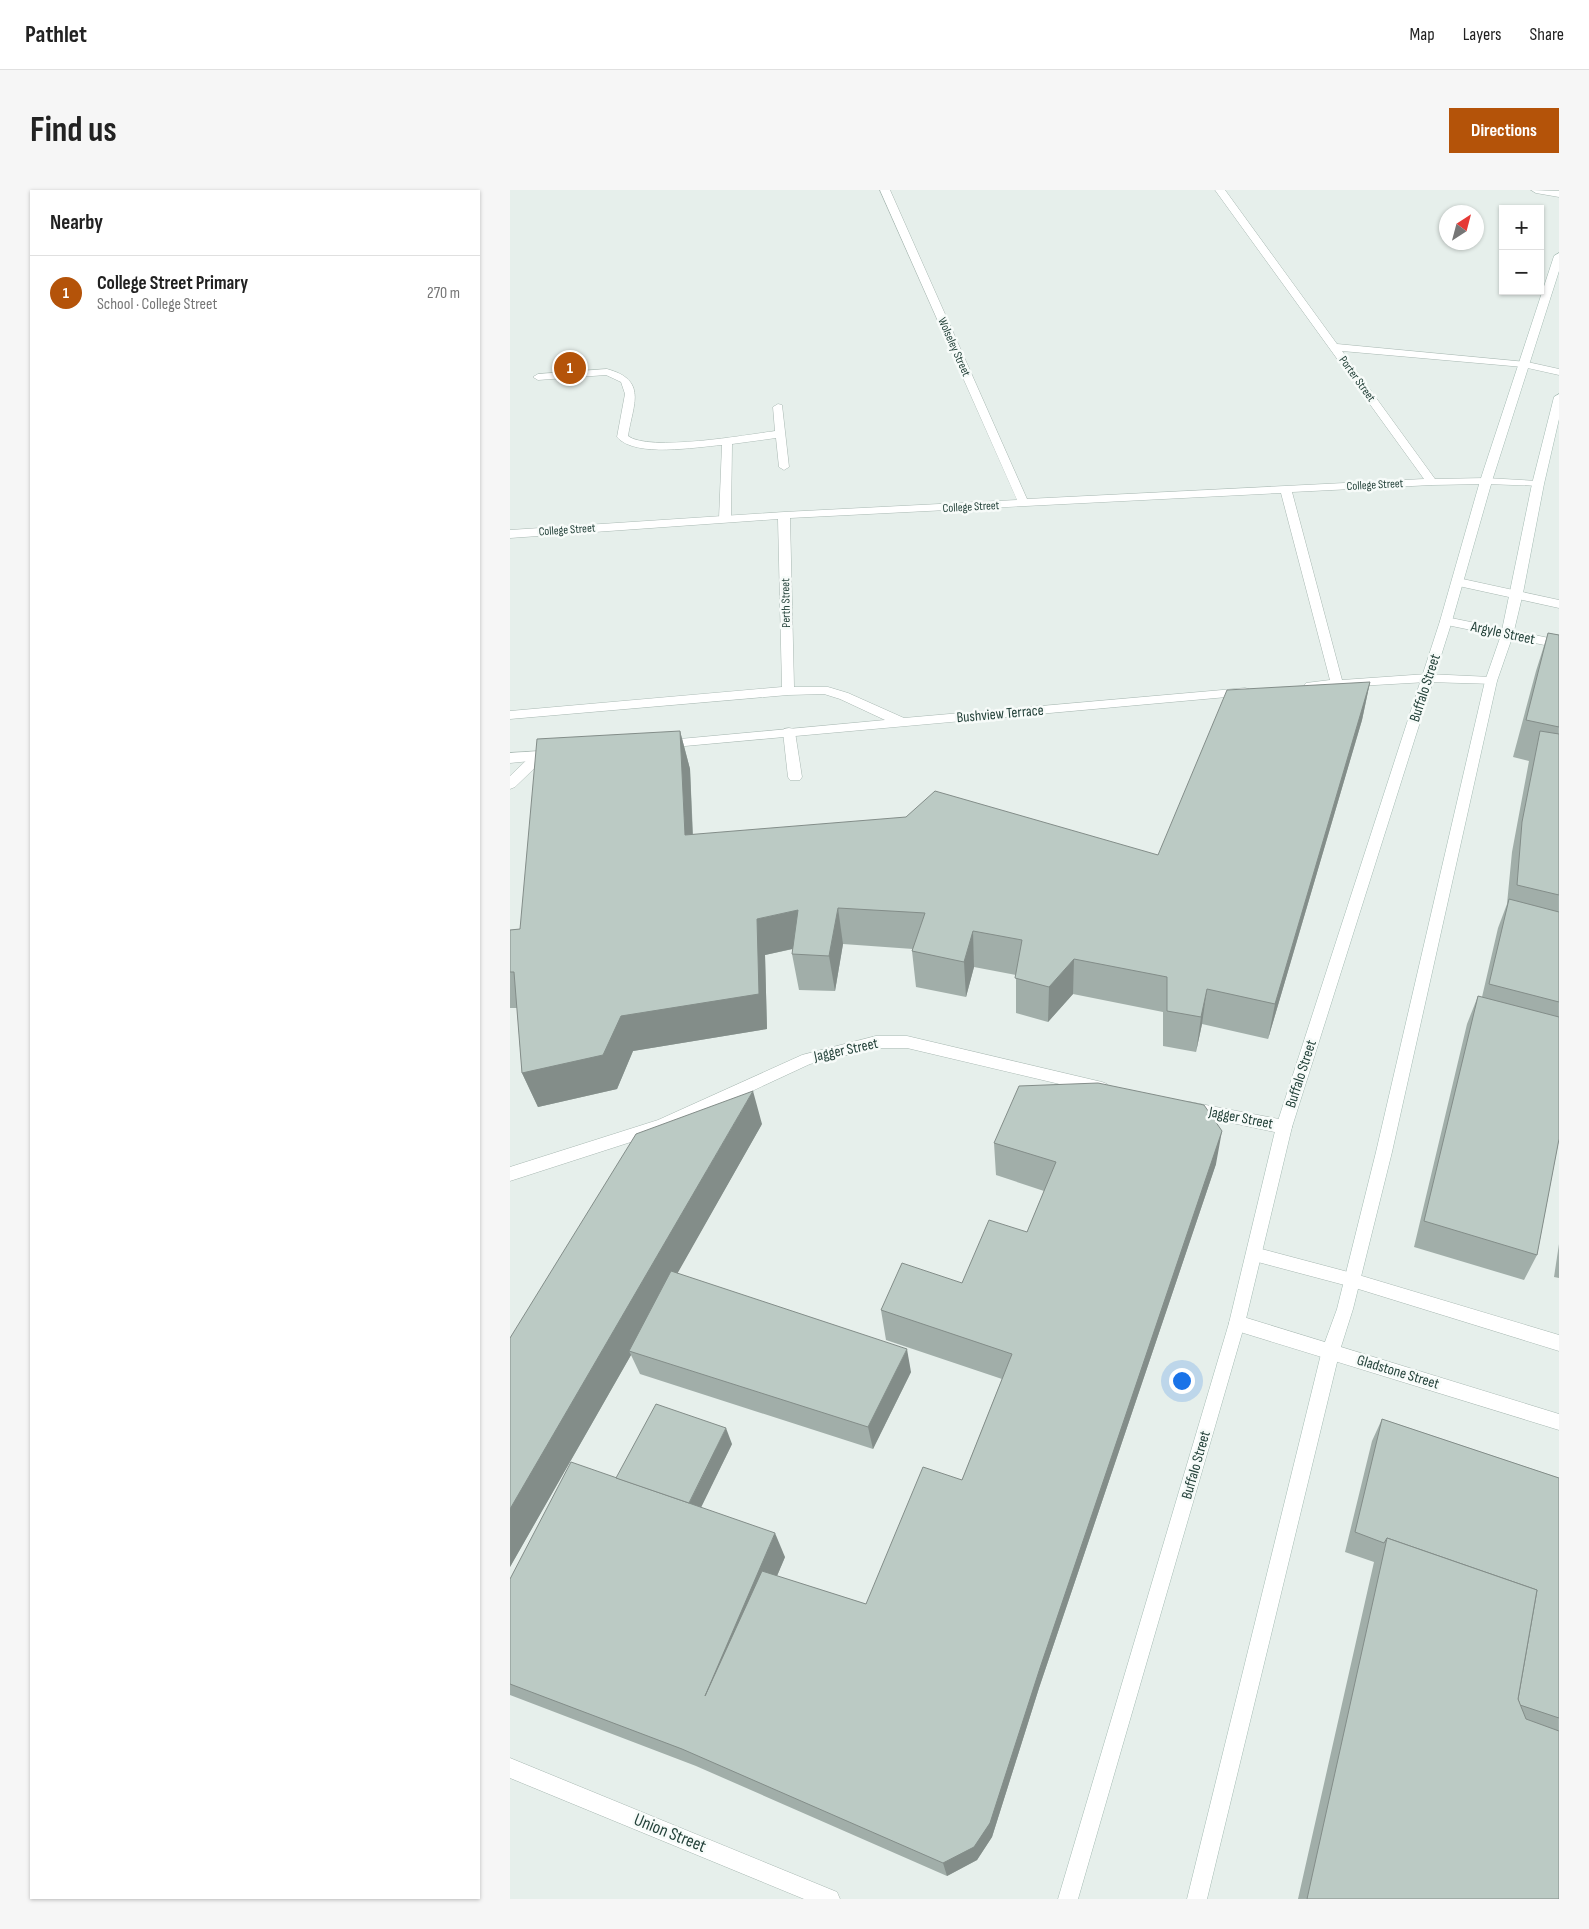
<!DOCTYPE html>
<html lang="en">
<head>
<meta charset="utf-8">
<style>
  :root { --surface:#fff; --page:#f6f6f6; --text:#222; --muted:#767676; --line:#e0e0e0; --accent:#b45309 }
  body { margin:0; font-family:"Sofia Sans Condensed",sans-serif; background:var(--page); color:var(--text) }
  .controls { position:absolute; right:15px; top:15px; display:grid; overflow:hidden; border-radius:0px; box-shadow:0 1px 4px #0004 }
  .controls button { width:45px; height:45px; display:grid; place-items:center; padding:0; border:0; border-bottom:1px solid var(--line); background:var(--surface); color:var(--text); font:25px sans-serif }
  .compass { position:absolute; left:929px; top:15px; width:45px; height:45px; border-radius:50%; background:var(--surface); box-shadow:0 1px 4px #0004; rotate:36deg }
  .you { position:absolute; left:671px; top:1190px; width:18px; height:18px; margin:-12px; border:4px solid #fff; border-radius:50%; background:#1a73e8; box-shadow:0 0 0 8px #1a73e833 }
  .badge { display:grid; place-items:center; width:32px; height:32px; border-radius:50%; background:var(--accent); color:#fff; font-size:16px; font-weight:700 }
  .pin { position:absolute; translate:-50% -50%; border:2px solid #fff; box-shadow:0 1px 5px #0006 }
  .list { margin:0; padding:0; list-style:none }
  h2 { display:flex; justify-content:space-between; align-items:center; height:65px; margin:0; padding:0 20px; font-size:21px }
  h2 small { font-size:16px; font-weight:400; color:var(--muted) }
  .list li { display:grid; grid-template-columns:32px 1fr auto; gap:15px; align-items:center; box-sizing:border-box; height:75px; padding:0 20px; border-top:1px solid var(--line) }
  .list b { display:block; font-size:19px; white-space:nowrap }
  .list p { margin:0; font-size:16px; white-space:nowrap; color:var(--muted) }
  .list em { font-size:16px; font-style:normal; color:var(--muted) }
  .map { position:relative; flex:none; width:1049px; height:1709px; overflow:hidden; border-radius:0px }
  header { display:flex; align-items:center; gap:30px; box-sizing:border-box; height:70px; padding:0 25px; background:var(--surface); border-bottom:1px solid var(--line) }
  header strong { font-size:24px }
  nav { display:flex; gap:28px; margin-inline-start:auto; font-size:18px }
  .intro { display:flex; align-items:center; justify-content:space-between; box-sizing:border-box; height:120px; padding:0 30px }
  h1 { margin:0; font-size:35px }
  .button { padding:12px 22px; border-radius:0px; background:var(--accent); color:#fff; font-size:18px; font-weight:700 }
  main { display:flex; gap:30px; padding:0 30px }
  aside { flex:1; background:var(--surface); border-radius:0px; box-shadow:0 1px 4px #0004 }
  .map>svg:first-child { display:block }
</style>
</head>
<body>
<header>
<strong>Pathlet</strong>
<nav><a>Map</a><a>Layers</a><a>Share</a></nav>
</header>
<div class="intro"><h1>Find us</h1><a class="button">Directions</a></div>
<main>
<aside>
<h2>Nearby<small></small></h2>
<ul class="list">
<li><span class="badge">1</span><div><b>College Street Primary</b><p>School · College Street</p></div><em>270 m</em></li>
</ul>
</aside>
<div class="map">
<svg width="1049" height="1709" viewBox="0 0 1049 1709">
  <rect width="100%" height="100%" fill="#e6efeb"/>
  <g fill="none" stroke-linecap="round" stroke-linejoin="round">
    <g stroke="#a8b8b2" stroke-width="1">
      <g id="service">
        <path d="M 1021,0 L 1049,1 L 1049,7 L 1026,3 Z"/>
        <path d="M 97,179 C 138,190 123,214 118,246 C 139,262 236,245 265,241 L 263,217 L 268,214 L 272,215 L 279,277 L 274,280 L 269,277 L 266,248 L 222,254 L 221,329 L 219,331 L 211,331 L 209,329 L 212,255 C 186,257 125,268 107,247 L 115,204 L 111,192 L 96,185 L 28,190 L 23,187 L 28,184 Z"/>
        <path d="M 279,538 L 284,539 L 285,542 L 292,587 L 290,590 L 280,590 L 278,587 L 273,542 L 274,539 Z"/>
        <path d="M 29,561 L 34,563 L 35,566 L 34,569 L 5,597 L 0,599 L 0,586 L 24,563 Z"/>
      </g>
    </g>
    <g stroke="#a8b8b2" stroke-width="1">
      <g id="minor">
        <path d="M 370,0 L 380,0 L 517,309 L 914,289 L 705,0 L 715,0 L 827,154 L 1017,172 L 1018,174 L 1017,176 L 1013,177 L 832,161 L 925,289 L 976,288 L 1028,291 L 1032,292 L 1034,294 L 1032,296 L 976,294 L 922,295 L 782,302 L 832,490 L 917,484 L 981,487 L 987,491 L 985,494 L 917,492 L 796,499 L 794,496 L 796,493 L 820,490 L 771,303 L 280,328 L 284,497 L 318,497 L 338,503 L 394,528 L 735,498 L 739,499 L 741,502 L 739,505 L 153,558 L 148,557 L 147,554 L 148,551 L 375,530 L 330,509 L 314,504 L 278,505 L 0,529 L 0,521 L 272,497 L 268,329 L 0,348 L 0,340 L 274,322 L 507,310 Z"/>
        <path d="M 948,388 L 1049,410 L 1049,418 L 944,395 L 942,392 L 944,389 Z"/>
        <path d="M 936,427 L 1049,450 L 1049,458 L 932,434 L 930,431 L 932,428 Z"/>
        <path d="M 46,560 L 51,562 L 52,565 L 51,568 L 0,573 L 0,563 Z"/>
        <path d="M 366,846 L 397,846 L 592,892 L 597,894 L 600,898 L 597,902 L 592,904 L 397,858 L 366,858 L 300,874 L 158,940 L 0,991 L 0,977 L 148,930 L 292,865 Z"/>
        <path d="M 680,912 L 774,930 L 780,932 L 782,937 L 780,942 L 774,944 L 680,924 L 675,923 L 672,918 L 675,913 Z"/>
        <path d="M 744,1057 L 842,1083 L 1049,1145 L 1049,1161 L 842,1097 L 744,1071 L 738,1069 L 736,1064 L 738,1059 Z"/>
        <path d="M 727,1125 L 1049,1224 L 1049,1240 L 727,1141 L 721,1138 L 719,1133 L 721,1128 Z"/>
        <path d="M 0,1568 L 327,1702 L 330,1709 L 294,1709 L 0,1588 Z"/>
      </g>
    </g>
    <g stroke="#a8b8b2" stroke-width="1">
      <path id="tertiary" d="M 1013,171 L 1049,179 L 1049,185 L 1009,176 L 1008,174 L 1009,172 Z"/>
    </g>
    <g stroke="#a4bbb3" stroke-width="1">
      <g id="secondary">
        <path d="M 1049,63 L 1049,81 L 982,291 L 942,431 L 782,937 L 735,1133 L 568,1709 L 548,1709 L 719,1133 L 766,937 L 930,431 L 970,291 L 1044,66 Z"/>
        <path d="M 1049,204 L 1049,229 L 1034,294 L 1013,403 L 1003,445 L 987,491 L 882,962 L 843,1119 L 830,1160 L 697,1709 L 677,1709 L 812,1160 L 827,1119 L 866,962 L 975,491 L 991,445 L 1022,294 L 1044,207 Z"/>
      </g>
    </g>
    <use href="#service" fill="#fff" fill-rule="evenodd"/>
    <use href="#minor" fill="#fff" fill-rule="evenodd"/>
    <use href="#tertiary" fill="#fff" fill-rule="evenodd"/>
    <use href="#secondary" fill="#fff" fill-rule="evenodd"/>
  </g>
  <g fill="#a1aea9">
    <path d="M 1038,443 L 1049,445 L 1049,949 L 1027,1065 L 1014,1090 L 904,1057 L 957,834 L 968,806 L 972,807 L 988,738 L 997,714 L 1002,662 L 1019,571 L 1003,567 L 1026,481 Z"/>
    <path d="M 860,492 L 852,530 L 758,849 L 692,834 L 686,862 L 653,856 L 653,822 L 563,804 L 538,832 L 506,823 L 506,785 L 464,777 L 456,807 L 406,797 L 402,761 L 403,759 L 333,754 L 325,801 L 289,800 L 282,764 L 283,759 L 255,765 L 257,839 L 123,861 L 107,899 L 28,917 L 12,883 L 7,818 L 0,818 L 0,740 L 10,739 L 170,541 L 180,579 L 183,644 L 648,665 Z"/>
    <path d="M 252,934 L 167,1083 L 401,1182 L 363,1259 L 130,1184 L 121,1165 L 0,1377 L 0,1148 Z"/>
    <path d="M 484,953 L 706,974 L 529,1498 L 482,1647 L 467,1670 L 437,1686 L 186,1576 L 0,1505 L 0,1389 L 106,1288 L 222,1254 L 191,1317 L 275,1367 L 267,1386 L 356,1414 L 452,1290 L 492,1189 L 376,1150 L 371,1120 L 452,1093 L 517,1042 L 534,1001 L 486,985 Z"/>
    <path d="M 1049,1054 L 1049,1088 L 1044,1087 Z"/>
    <path d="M 872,1229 L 1049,1288 L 1049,1709 L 788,1709 L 864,1372 L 835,1362 L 862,1251 Z"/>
  </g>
  <g fill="#838d89">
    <path d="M 860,492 L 852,530 L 758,849 L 765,814 Z"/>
    <path d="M 170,541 L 180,579 L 184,682 L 175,645 Z"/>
    <path d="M 328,718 L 333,754 L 325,801 L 319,766 Z"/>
    <path d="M 288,720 L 295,756 L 255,765 L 257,839 L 123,861 L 107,899 L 28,917 L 12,883 L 247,729 Z"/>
    <path d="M 463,741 L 464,777 L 456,807 L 454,772 Z"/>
    <path d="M 564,769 L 563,804 L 538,832 L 539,797 Z"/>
    <path d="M 697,799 L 692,834 L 686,862 L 691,827 Z"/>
    <path d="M 243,901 L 252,934 L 123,1162 L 119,1161 L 121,1165 L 0,1377 L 0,1319 Z"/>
    <path d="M 712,941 L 706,974 L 529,1498 L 482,1647 L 467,1670 L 437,1686 L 433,1673 Z"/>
    <path d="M 397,1159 L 401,1182 L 363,1259 L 358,1237 Z"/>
    <path d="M 216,1238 L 222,1254 L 182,1336 L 175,1322 Z"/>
    <path d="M 265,1343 L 275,1367 L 208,1525 L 195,1506 Z"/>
  </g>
  <g fill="#bbcac4" stroke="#838d89">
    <path d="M 1038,443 L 1049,445 L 1049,537 L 1016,530 Z"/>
    <path d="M 860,492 L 765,814 L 697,799 L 691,827 L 657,821 L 657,787 L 564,769 L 539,797 L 505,788 L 512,750 L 463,741 L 454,772 L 402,761 L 415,723 L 328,718 L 319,766 L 282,764 L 288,720 L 247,729 L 249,804 L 111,826 L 93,865 L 12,883 L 4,782 L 0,782 L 0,740 L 10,739 L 27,549 L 170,541 L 175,645 L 396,627 L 425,601 L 648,665 L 717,500 Z"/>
    <path d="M 1030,541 L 1049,544 L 1049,705 L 1007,695 L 1012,632 Z"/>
    <path d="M 999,709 L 1049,722 L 1049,812 L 979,794 Z"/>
    <path d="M 968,806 L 1049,827 L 1049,949 L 1027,1065 L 914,1031 Z"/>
    <path d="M 588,893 L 694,915 L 712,941 L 530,1478 L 480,1633 L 464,1657 L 433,1673 L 172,1559 L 0,1494 L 0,1389 L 61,1272 L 265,1343 L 195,1506 L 252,1381 L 356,1414 L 413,1277 L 452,1290 L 502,1164 L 371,1120 L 392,1073 L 452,1093 L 479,1030 L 517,1042 L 546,972 L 484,953 L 509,896 Z"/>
    <path d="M 243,901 L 0,1319 L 0,1148 L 126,944 Z"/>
    <path d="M 161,1081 L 397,1159 L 358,1237 L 119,1161 Z"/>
    <path d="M 146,1214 L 216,1238 L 179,1313 L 106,1288 Z"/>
    <path d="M 872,1229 L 1049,1288 L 1049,1528 L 1010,1515 L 1008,1509 L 1027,1400 L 877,1348 L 874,1353 L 845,1342 Z"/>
    <path d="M 877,1348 L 1027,1400 L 1008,1509 L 1016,1529 L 1049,1541 L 1049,1709 L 797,1709 Z"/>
  </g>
  <g text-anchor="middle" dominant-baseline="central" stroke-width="5" stroke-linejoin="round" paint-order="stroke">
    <g font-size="12" fill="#24423a" stroke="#f7fbf9">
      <text transform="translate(444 157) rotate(66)">Wolseley Street</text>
      <text transform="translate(847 189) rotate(54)">Porter Street</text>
      <text transform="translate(865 295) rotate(-3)">College Street</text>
      <text transform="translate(461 317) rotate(-3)">College Street</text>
      <text transform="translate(57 340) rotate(-4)">College Street</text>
      <text transform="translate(276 413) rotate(-91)">Perth Street</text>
    </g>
    <g font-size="15" fill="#24423a" stroke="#f7fbf9">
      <text transform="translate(993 443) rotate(12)">Argyle Street</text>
      <text transform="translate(915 498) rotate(-72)">Buffalo Street</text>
      <text transform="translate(490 524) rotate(-5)">Bushview Terrace</text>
      <text transform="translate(336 860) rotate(-12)">Jagger Street</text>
      <text transform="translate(791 884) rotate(-72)">Buffalo Street</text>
      <text transform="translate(731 928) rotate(11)">Jagger Street</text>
      <text transform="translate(888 1182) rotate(17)">Gladstone Street</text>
      <text transform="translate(686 1275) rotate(-74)">Buffalo Street</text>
    </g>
    <g font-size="18" fill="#24423a" stroke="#f7fbf9">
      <text transform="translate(160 1643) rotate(22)">Union Street</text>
    </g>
  </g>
</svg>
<div class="controls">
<button>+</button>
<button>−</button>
</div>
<svg class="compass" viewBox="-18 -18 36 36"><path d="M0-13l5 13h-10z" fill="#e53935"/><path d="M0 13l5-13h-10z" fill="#767676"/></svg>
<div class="you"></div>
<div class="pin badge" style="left:60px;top:178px">1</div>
</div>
</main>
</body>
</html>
